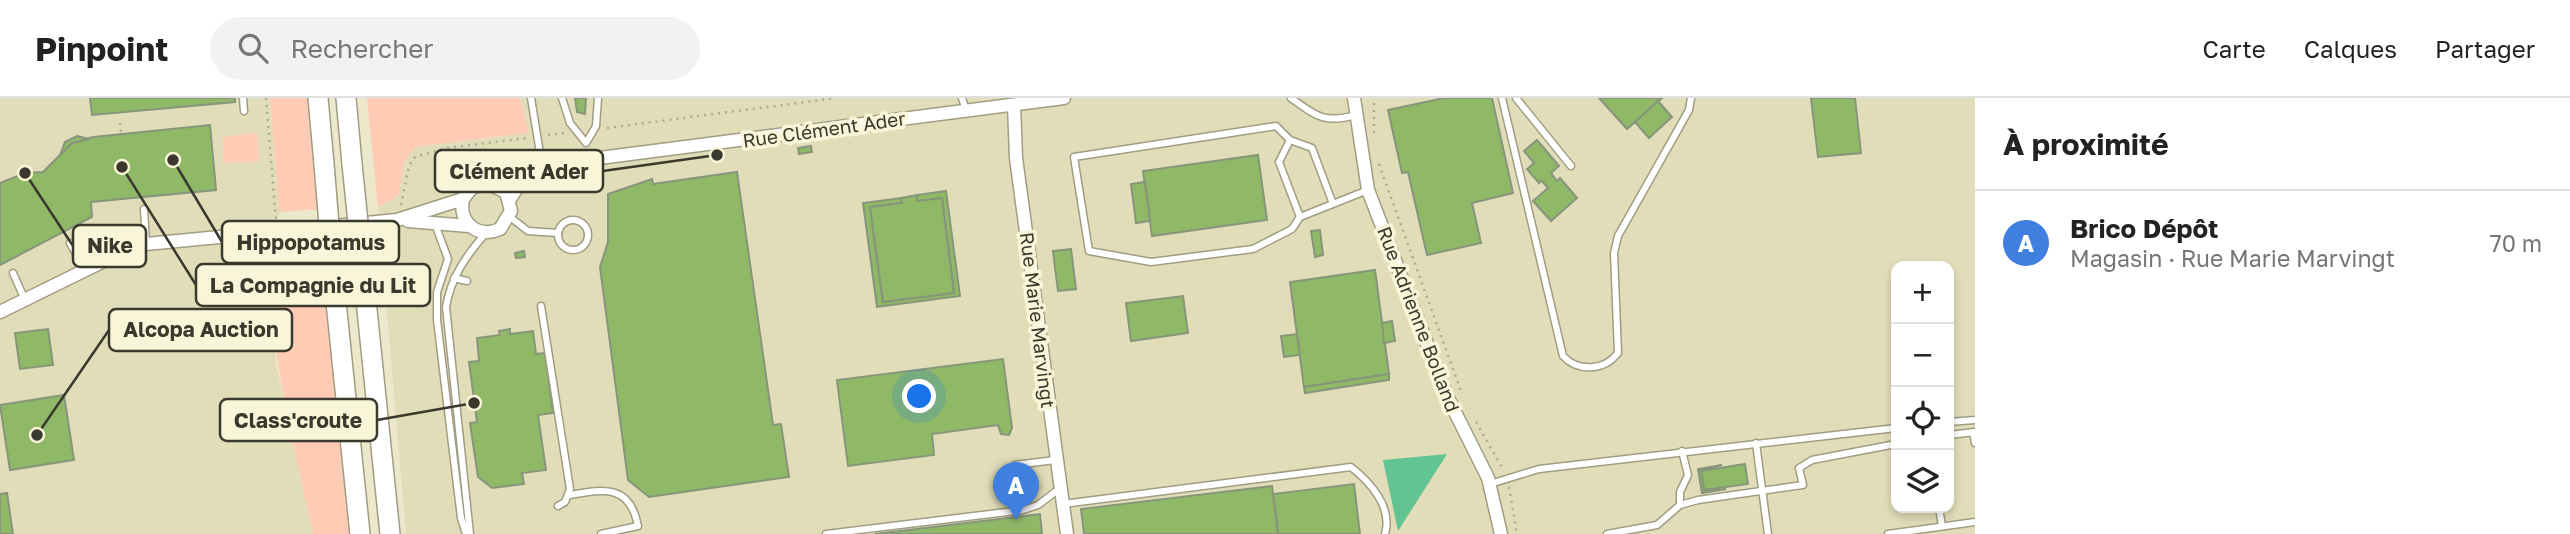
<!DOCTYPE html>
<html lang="fr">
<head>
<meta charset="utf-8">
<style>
  :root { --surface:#fff; --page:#f2f2f2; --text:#222; --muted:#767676; --line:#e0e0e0; --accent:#2563eb }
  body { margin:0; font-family:"Golos Text",sans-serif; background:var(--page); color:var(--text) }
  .controls { position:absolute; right:21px; bottom:21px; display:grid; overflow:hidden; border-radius:14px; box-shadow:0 4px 10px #0003 }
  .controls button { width:63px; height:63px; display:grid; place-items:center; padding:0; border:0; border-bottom:2px solid var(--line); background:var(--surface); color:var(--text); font:35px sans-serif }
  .you { position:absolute; left:920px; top:299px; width:24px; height:24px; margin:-18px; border:5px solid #fff; border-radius:50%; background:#1a73e8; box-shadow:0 0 0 10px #1a73e833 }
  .badge { display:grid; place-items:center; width:46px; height:46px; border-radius:50%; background:var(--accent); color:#fff; font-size:23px; font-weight:700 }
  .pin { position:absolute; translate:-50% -58px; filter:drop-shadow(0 2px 4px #0008) }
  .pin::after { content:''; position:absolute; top:37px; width:24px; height:21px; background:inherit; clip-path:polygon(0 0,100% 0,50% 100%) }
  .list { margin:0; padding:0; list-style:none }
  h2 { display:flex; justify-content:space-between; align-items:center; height:91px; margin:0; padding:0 28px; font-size:30px }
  h2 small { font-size:23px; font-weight:400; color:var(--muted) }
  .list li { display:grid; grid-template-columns:46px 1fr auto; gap:21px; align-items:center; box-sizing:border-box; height:105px; padding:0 28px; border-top:2px solid var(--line) }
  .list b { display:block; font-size:26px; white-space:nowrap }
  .list p { margin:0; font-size:23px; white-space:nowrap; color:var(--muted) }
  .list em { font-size:23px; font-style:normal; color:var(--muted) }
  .icon { flex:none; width:38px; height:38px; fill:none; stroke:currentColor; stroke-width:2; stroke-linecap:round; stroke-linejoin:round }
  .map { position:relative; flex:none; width:1975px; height:436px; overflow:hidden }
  header { display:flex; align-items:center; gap:42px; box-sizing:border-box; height:98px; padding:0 35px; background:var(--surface); border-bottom:2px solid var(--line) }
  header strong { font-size:33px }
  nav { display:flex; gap:38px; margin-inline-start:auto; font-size:24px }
  .search { width:490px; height:63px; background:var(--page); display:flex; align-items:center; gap:18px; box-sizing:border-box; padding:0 24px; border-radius:38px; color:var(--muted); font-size:26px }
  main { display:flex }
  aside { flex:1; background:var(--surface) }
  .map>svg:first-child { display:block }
</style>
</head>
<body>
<header>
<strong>Pinpoint</strong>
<div class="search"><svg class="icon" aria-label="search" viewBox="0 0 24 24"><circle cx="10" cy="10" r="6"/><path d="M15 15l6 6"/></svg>Rechercher</div>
<nav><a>Carte</a><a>Calques</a><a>Partager</a></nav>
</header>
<main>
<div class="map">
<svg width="1975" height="436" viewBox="0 0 1975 436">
  <rect width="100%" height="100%" fill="#ebe8cb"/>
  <g fill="#e2ddb9" fill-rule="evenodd">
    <path d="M 0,0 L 270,0 L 279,109 L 282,114 L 276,122 L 276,135 L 268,148 L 268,186 L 276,266 L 313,436 L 0,436 Z"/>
    <path d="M 520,0 L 1975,0 L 1975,436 L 406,436 L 378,109 L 399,97 L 403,65 L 415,49 L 529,35 ZM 1896,168 L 1949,168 L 1949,410 L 1896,410 Z"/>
  </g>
  <g fill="#ffcbb5">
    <path d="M 270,0 L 308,0 L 319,111 L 282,114 L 279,109 Z"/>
    <path d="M 367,0 L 520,0 L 529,35 L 415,49 L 404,65 L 399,97 L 378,109 Z"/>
    <path d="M 257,35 L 259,63 L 223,65 L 223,39 Z"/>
    <path d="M 322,144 L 350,436 L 313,436 C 292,340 268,246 268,148 Z"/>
  </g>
  <path fill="#61c492" d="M 1447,356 L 1398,433 L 1383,362 Z"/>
  <g fill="#8fb967" stroke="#87957c" stroke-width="2">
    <path d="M 90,0 L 235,0 L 235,4 L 92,17 Z"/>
    <path d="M 575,0 L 586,0 L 585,16 L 577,14 Z"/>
    <path d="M 1444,0 L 1492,0 L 1513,95 L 1472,105 L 1481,145 L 1427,157 L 1408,74 L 1402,75 L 1388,12 Z"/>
    <path d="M 1599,0 L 1662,0 L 1627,31 Z"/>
    <path d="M 1811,0 L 1855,0 L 1861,55 L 1818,59 Z"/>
    <path d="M 1658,3 L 1672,19 L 1649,40 L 1635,24 Z"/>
    <path d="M 210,27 L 216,92 L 91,104 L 92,119 L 0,167 L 0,85 L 25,75 L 43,74 L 72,45 L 93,39 Z"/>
    <path d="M 77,38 L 89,41 L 72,45 L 60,57 L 65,44 Z"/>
    <path d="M 1537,42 L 1559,68 L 1551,75 L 1557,83 L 1560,80 L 1577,100 L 1551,123 L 1533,103 L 1548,90 L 1542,83 L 1539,85 L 1527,71 L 1534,65 L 1524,53 Z"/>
    <path d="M 811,48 L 812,54 L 799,56 L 798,50 Z"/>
    <path d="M 1258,57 L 1267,122 L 1152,138 L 1143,73 Z"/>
    <path d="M 737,74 L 773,327 L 781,326 L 789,379 L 649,399 L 628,382 L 600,169 L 608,144 L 608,96 L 652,81 L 653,86 Z"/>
    <path d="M 1145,84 L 1150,123 L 1136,125 L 1131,86 Z"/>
    <path d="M 946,93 L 960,198 L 877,209 L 863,105 L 901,100 L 902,105 L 870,109 L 883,204 L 954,195 L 942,100 L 917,103 L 917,97 Z"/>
    <path d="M 917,97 L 917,103 L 942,100 L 954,195 L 883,204 L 870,109 L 902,105 L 901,100 Z"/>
    <path d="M 1320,132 L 1323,157 L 1315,159 L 1311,133 Z"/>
    <path d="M 1071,151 L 1076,191 L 1058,193 L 1053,153 Z"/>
    <path d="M 524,153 L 525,159 L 516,160 L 515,155 Z"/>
    <path d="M 1375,172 L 1389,276 L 1304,289 L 1290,184 Z"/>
    <path d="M 1183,198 L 1188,235 L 1131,243 L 1126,205 Z"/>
    <path d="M 1392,223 L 1395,243 L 1384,245 L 1382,225 Z"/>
    <path d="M 48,231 L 53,267 L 20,271 L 15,235 Z"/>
    <path d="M 510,231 L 510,236 L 533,233 L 536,256 L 545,255 L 553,315 L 538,317 L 546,372 L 522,375 L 524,386 L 492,390 L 478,379 L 470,325 L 477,324 L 469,264 L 479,263 L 477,240 L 500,237 L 499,233 Z"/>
    <path d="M 1297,236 L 1300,257 L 1284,259 L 1281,238 Z"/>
    <path d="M 1003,261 L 1012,330 L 1009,337 L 1001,336 L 998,327 L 932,336 L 934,357 L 848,368 L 837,282 Z"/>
    <path d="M 1389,276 L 1389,282 L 1305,295 L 1304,289 Z"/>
    <path d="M 64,297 L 74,362 L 10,372 L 0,307 Z"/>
    <path d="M 1745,366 L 1748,386 L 1704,392 L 1701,373 Z"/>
    <path d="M 1722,367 L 1701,373 L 1704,392 L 1726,391 L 1702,395 L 1698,371 Z"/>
    <path d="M 1354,386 L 1360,436 L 1278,436 L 1273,396 Z"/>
    <path d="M 1272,388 L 1278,436 L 1084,436 L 1081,411 Z"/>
    <path d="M 7,395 L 13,436 L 0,436 L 0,396 Z"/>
    <path d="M 1040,416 L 1042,436 L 875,436 Z"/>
  </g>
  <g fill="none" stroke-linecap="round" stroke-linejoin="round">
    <g stroke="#a09d82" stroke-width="9">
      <g id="service">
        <path d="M 243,0 L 244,13"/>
        <path d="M 531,0 L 542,67"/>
        <path d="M 562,0 L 570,25 L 586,45 L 596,28 L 598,0"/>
        <path d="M 962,0 L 966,12"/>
        <path d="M 1291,0 C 1316,18 1324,26 1356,17"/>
        <path d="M 1502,0 L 1563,258 C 1579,275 1605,272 1618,255 L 1614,155 L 1618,138 L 1689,12 L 1691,0"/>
        <path d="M 1516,0 L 1571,68"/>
        <path d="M 1290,42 L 1279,64 L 1300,119"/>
        <path d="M 1333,106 L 1312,50 L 1290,42 L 1276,28 L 1074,59 L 1089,153 L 1151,164 L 1253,151 L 1292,131 L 1300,119 L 1368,92"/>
        <path d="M 144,111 L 146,146"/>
        <path d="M 510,119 L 528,133 L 558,135"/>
        <circle cx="573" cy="137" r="15"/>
        <path d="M 435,126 L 448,161 L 437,194 L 437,222 L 461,420 L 466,436"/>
        <path d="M 70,145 L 85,172"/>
        <path d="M 13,175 L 25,202"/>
        <path d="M 454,180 L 467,183"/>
        <path d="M 541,208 L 570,391 L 565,404 L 558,408"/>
        <path d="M 1949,324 L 1975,322"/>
        <path d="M 1973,334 L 1975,345"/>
        <path d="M 1949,337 L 1975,334"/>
        <path d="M 1756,345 L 1768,436"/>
        <path d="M 1015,367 L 1055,362"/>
        <path d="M 1490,386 L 1539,371 L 1896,330"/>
        <path d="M 570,397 C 604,391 630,386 638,428 L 601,436"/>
        <path d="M 1063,406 L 1351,369 C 1370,384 1393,409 1385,436"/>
        <path d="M 1680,407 L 1680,394 L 1688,377 L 1682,353"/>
        <path d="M 1939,410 L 1942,428"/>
        <path d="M 470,436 L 446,209 C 451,179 466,158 485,136"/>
        <path d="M 826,436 L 1023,412 L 1038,407 L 1059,391"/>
        <path d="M 1607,436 L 1657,427 L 1680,407 L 1698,402 L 1803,387 L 1799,370 L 1812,362 L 1896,346"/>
        <path d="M 1888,436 L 1975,424"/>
      </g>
    </g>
    <g stroke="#a09d82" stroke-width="15">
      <g id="minor">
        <path d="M 1354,0 L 1368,92 L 1447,298 L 1488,380 L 1501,436"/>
        <path d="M 1014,7 L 1016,60 L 1067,436"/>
        <path d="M 486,85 L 506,94 L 511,113 L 500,131 C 478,141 458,125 463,101 L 472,90 L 522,70 L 1064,0"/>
        <path d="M 510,101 L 519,87 L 541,67"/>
        <path d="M 408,123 L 469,128"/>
        <path d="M 0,214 L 128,151 L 146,146 L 397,122 L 463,101"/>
      </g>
    </g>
    <g stroke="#a09d82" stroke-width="22">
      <g id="primary">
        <path d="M 318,0 L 324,66"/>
        <path d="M 346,0 L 352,66"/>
        <path d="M 363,173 L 390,436"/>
        <path d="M 333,175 L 360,436"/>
      </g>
    </g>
    <g stroke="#adaa93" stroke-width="2.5" stroke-dasharray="2 5" stroke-linecap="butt">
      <path d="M 266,0 L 276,122"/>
      <path d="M 120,25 L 121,35"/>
      <path d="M 607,30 L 836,0"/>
      <path d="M 1374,35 L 1374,0"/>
      <path d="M 548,37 L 565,35"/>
      <path d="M 1379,66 L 1462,296"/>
      <path d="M 401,107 L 409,68 L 415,59 L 446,50 L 527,40"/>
      <path d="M 1476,324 L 1504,373"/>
      <path d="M 1509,389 L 1517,436"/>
    </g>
    <use href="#service" stroke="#fff" stroke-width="6"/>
    <use href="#minor" stroke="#fff" stroke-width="12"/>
    <use href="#primary" stroke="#fff" stroke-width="19"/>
    <g stroke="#a09d82" stroke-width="22" stroke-linecap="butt">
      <g id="primary-bridge">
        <path d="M 324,66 L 333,175"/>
        <path d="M 352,66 L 363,173"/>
      </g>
    </g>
    <use href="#primary-bridge" stroke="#fff" stroke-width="19"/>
  </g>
  <g text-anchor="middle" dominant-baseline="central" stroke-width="7" stroke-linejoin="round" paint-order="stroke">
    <g font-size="19" fill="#3a392d" stroke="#f9f5d8">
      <text transform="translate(824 31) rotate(-8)">Rue Clément Ader</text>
      <text transform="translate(1419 221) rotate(69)">Rue Adrienne Bolland</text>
      <text transform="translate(1038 222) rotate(83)">Rue Marie Marvingt</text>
    </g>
  </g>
  <path fill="none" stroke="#3a392d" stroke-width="2.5" d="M717 57L603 73M173 62L222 144M25 75L73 148M122 69L196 187M37 337L109 232M474 305L377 322"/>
  <g fill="#3a392d" stroke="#f9f5d8" stroke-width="2.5">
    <circle cx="717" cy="57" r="7"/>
    <circle cx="173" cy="62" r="7"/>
    <circle cx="25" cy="75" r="7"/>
    <circle cx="122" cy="69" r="7"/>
    <circle cx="37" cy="337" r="7"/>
    <circle cx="474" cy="305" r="7"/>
  </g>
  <g fill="#f9f5d8" stroke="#3a392d" stroke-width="2.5">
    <rect x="435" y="52" width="168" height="42" rx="7"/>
    <rect x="222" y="123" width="177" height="42" rx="7"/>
    <rect x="73" y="127" width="73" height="42" rx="7"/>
    <rect x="196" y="166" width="234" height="42" rx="7"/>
    <rect x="109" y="211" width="183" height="42" rx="7"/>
    <rect x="220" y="301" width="157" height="42" rx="7"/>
  </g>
  <g font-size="21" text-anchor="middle" font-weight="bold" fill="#3a392d">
    <text x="519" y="81">Clément Ader</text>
    <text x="311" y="152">Hippopotamus</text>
    <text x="110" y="155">Nike</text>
    <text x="313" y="195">La Compagnie du Lit</text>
    <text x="201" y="239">Alcopa Auction</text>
    <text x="298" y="330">Class'croute</text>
  </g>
</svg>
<div class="controls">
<button>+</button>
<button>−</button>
<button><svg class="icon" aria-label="locate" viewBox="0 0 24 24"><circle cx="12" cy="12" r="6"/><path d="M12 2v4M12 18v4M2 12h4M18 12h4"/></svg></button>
<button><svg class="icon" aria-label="layers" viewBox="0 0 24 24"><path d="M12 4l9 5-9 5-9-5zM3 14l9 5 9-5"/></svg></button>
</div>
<div class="you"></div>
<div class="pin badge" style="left:1016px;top:422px;background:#3f7fe0">A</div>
</div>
<aside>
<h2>À proximité<small></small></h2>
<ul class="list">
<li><span class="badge" style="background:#3f7fe0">A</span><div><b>Brico Dépôt</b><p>Magasin · Rue Marie Marvingt</p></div><em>70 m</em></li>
</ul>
</aside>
</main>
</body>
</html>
